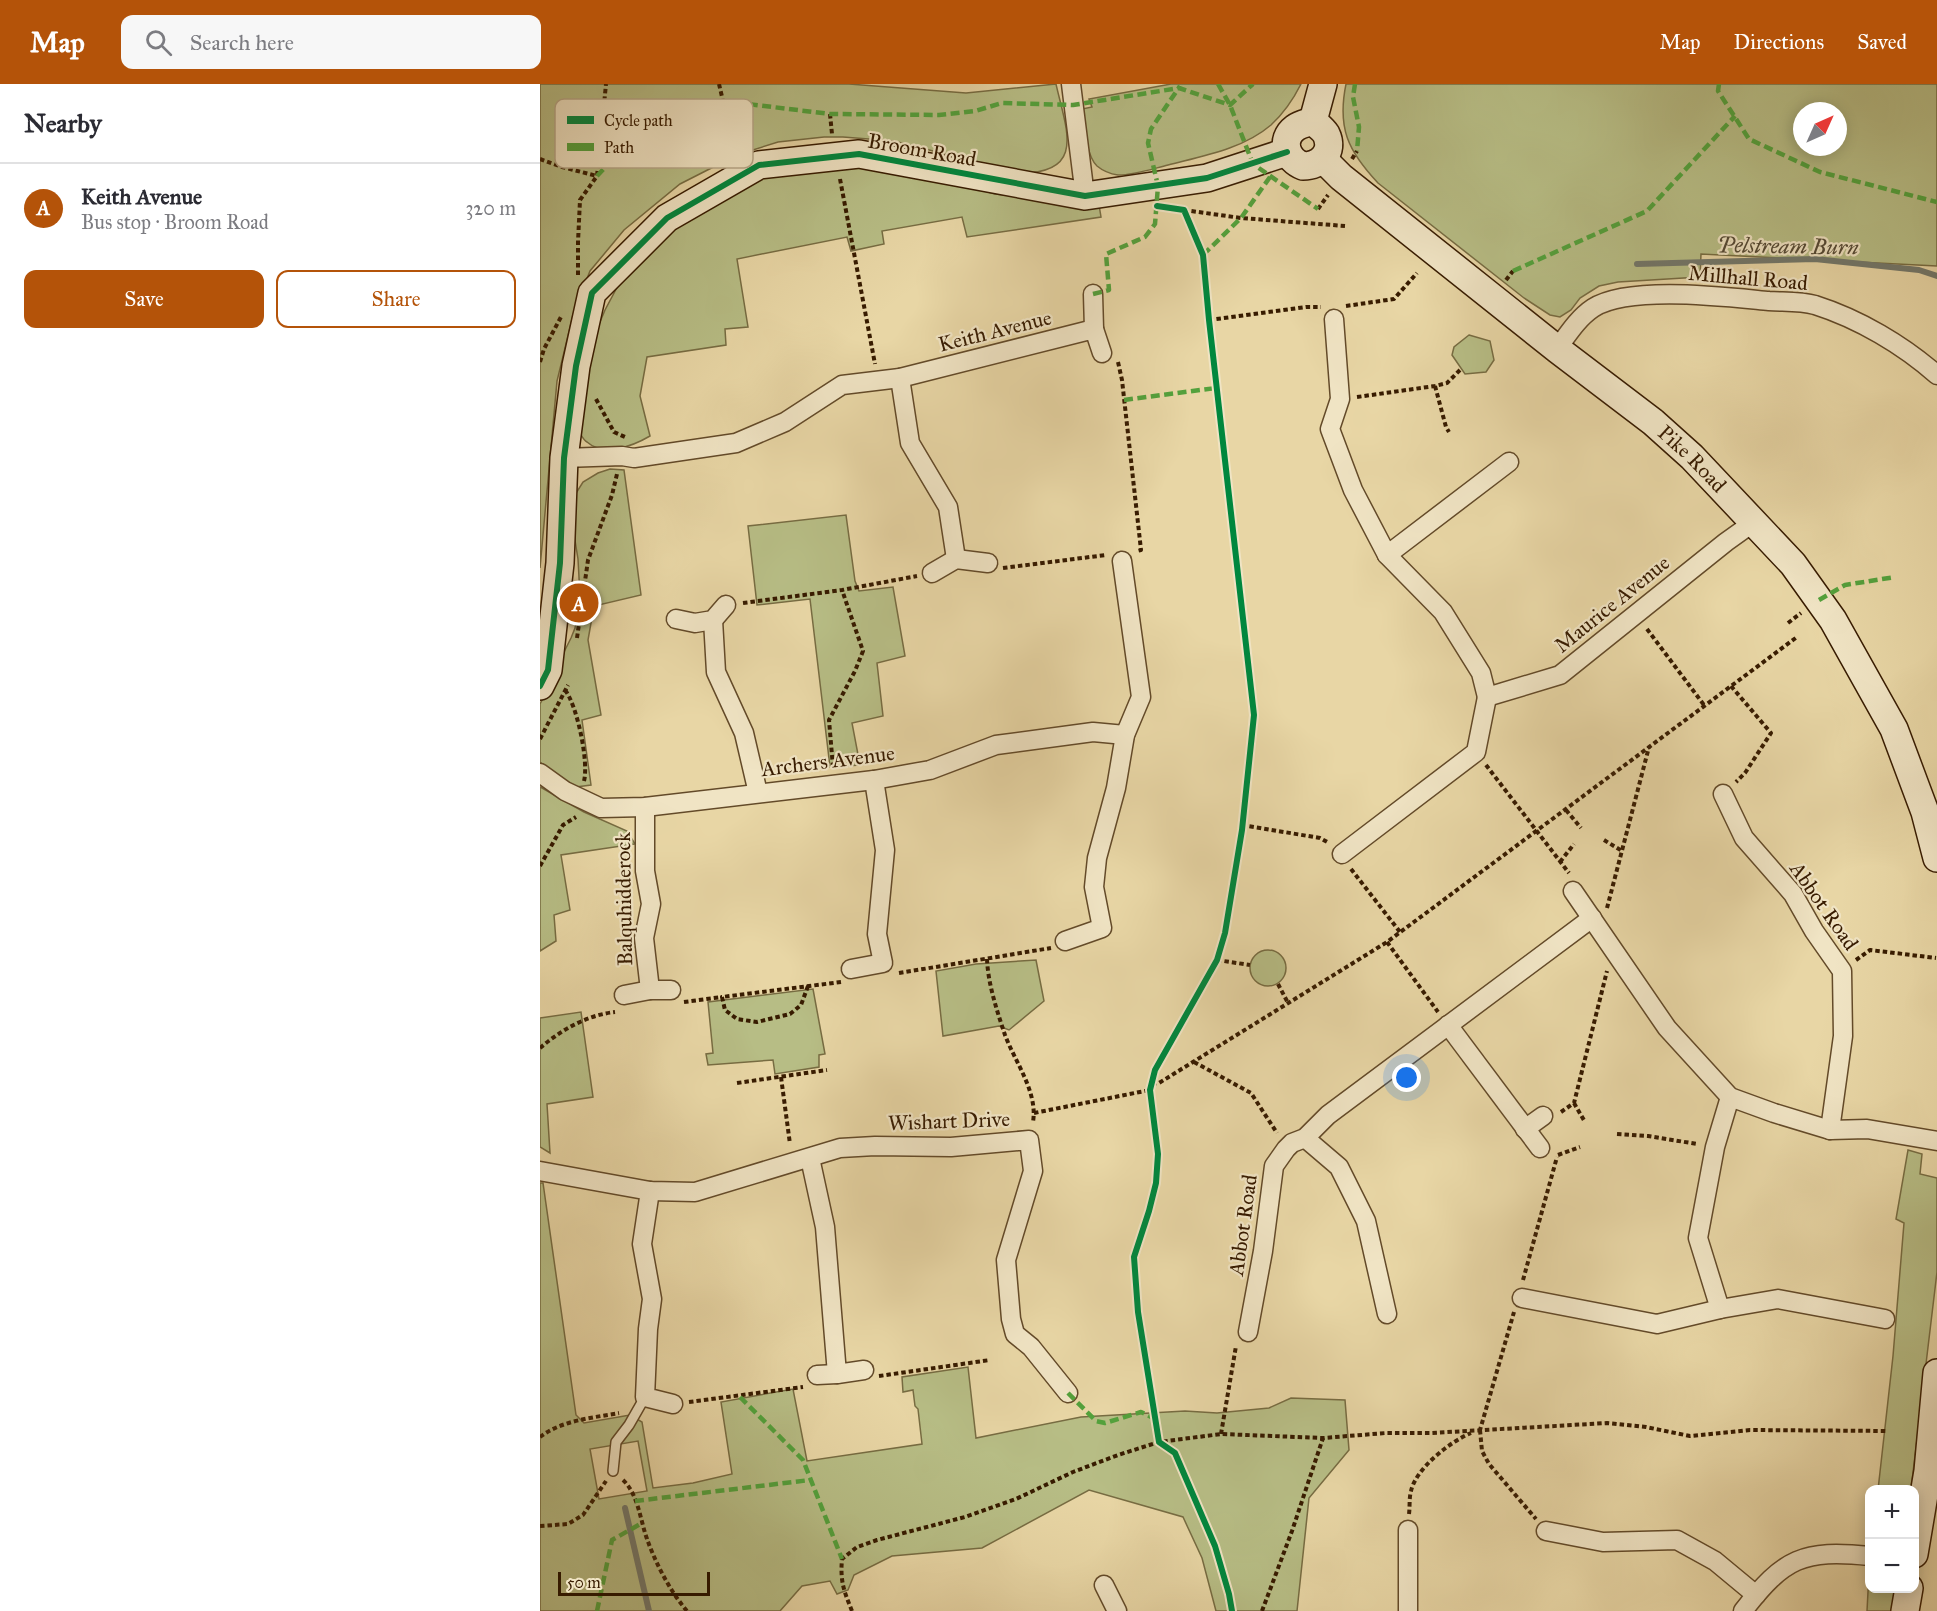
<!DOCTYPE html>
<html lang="en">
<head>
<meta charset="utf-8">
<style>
  :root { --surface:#fff; --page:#f7f7f7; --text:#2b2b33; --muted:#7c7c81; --line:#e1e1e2; --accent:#b45309 }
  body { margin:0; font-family:"IM FELL Great Primer",serif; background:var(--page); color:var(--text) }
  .controls { position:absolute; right:18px; bottom:18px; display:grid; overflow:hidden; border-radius:12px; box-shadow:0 3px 15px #0003 }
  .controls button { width:54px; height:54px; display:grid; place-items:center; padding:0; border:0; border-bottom:2px solid var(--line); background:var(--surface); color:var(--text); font:30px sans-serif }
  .compass { position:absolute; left:1253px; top:18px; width:54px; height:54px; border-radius:50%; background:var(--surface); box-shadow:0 3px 15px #0003; rotate:45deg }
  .scale { position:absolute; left:18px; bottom:15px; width:152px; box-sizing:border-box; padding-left:6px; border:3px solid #371b00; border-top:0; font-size:16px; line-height:21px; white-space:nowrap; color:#371b00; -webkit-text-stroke:4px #f0e4c4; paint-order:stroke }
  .you { position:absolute; left:867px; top:994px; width:21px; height:21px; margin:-15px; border:4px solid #fff; border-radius:50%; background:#1a73e8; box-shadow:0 0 0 9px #1a73e833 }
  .badge { display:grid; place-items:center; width:39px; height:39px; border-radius:50%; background:var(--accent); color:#fff; font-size:20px; font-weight:700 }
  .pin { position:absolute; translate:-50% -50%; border:3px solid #fff; box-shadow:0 2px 6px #0006 }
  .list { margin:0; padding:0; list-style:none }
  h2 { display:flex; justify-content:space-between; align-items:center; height:78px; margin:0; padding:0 24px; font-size:26px }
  h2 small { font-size:20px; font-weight:400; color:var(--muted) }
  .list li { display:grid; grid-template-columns:39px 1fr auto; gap:18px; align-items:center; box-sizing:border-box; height:90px; padding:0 24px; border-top:2px solid var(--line) }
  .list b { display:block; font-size:22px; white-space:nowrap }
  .list p { margin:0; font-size:20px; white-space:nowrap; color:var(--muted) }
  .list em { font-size:20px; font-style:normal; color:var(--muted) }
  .actions { display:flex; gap:12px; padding:18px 24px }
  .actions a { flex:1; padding:14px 0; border:2px solid var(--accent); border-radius:12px; text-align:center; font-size:21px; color:var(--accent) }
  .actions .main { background:var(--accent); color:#fff }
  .icon { flex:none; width:33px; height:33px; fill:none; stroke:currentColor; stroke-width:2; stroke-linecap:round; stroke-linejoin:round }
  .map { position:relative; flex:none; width:1397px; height:1527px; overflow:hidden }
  header { display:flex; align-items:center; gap:36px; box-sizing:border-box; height:84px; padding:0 30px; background:var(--accent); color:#fff }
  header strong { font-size:28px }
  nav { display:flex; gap:33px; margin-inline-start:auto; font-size:21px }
  .search { width:420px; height:54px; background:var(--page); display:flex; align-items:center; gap:15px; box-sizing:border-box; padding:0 21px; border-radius:12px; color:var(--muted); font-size:22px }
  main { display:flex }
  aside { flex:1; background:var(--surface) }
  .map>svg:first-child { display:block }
</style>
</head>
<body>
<header>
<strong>Map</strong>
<div class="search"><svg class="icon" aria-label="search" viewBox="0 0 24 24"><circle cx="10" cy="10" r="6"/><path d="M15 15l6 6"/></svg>Search here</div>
<nav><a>Map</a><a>Directions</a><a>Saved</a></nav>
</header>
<main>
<aside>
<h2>Nearby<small></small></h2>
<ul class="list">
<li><span class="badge">A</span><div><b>Keith Avenue</b><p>Bus stop · Broom Road</p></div><em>320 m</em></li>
</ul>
<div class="actions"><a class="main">Save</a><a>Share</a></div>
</aside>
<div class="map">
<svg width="1397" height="1527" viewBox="0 0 1397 1527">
  <rect width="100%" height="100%" fill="#e8d6a5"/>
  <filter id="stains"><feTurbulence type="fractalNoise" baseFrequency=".00333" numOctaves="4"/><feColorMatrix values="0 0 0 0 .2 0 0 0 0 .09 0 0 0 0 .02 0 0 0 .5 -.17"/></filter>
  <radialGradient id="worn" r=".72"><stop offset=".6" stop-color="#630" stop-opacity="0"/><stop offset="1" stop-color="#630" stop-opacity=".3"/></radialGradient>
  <g fill="#b7bd85" stroke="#776c42" stroke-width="1.5" fill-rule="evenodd">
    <path d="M 0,0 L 309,0 L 426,9 L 516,0 C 526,45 547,90 479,89 L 354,57 L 303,53 L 284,53 L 238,58 L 197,71 L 140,100 L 84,146 L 50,187 L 33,231 L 17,297 L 0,484 Z"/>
    <path d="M 631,0 L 761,0 C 754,14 743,30 731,41 C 703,65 663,72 628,81 C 612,85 595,91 578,91 C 571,90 563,87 557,82 C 546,72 544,40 542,25 L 552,23 L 549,15 Z"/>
    <path d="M 806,0 L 1397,0 L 1397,182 L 1161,170 L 1160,193 L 1078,198 L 1059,202 L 1040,214 L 1031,226 L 1020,233 L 1010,231 L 984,214 L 838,99 C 808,67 797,44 806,0 ZM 1262,27 L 1298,27 L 1298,63 L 1262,63 Z"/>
    <path d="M 289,79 L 402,95 L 455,110 L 559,121 L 561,133 L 427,153 L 422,133 L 342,147 L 344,160 L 311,167 L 307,153 L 197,175 L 208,243 L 185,245 L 186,261 L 107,273 L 100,312 L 110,352 C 93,362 64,373 47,358 C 43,356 41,350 38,347 L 47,269 L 65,226 L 81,196 L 113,155 L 210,94 Z"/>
    <path d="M 929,251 L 950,257 L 954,276 L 946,288 L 925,290 L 912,271 L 914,263 Z"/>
    <path d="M 70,385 L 84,386 L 101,511 L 54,522 L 48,556 L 61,631 L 42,636 L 51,701 L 36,703 L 16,691 L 0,678 L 0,620 L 12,598 L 25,566 L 31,554 L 35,544 L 40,512 L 38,475 L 33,444 L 33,414 L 43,398 L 58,389 Z"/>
    <path d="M 306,431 L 315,497 L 319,507 L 353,503 L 365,572 L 337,579 L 343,632 L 312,639 L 320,681 L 290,683 L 270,515 L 217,521 L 208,442 Z"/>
    <path d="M 0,703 L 44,728 L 87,747 L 95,760 L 21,771 L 30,826 L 14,831 L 16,857 L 0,867 Z"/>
    <circle cx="728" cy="884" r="18"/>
    <path d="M 496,876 L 504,917 L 469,946 L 459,942 L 403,952 L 396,887 L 436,880 Z"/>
    <path d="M 273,905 L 285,970 L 279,971 L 279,983 L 235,990 L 233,976 L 168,981 L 166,970 L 173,969 L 168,918 Z"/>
    <path d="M 41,928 L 53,1013 L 7,1020 L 10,1069 L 0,1063 L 0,934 Z"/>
    <path d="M 1368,1066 L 1382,1070 L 1380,1090 L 1397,1094 L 1397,1188 L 1371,1405 L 1338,1406 L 1353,1272 L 1364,1139 L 1356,1135 Z"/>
    <path d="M 0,1099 L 3,1099 L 36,1331 L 44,1339 L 90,1331 L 102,1338 L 113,1404 L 153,1399 L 192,1390 L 181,1318 L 253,1305 L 267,1377 L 382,1360 L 378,1325 L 375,1322 L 373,1306 L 363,1308 L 362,1293 L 428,1283 L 436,1354 L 541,1333 L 645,1327 L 677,1329 L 729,1324 L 751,1314 L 805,1316 L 809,1366 L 769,1414 L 757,1527 L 676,1527 L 662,1474 L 643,1433 L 549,1406 L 442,1464 L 352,1472 L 314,1491 L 308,1506 L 297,1510 L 290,1497 L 262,1502 L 240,1527 L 0,1527 ZM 98,1357 L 107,1407 L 59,1415 L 50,1365 Z"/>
    <path d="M 1329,1489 L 1330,1504 L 1357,1505 L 1356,1527 L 1327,1527 Z"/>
  </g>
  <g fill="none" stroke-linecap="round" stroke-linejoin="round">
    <g stroke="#73786b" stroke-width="6">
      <path d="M 1097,180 L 1275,175 L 1379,186 L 1397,192"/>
      <path d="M 85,1424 L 109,1527"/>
    </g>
    <g stroke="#634a29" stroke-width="12">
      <path id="lane" d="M 73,1387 L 76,1358 L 89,1341 L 105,1313"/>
    </g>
    <g stroke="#634a29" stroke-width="21">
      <g id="street">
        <path d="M 531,0 L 545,112"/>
        <path d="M 553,210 L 554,245"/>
        <path d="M 794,235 L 800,315 L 790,345 L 813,406 L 847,471 L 903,528 L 941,589 L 947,613 L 1020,591 L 1186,458 L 1214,438"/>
        <path d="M 1017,265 C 1028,250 1038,234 1053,224 C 1089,201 1186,213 1229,217 C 1244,218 1261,217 1275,221 C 1319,235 1363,261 1397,291"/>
        <path d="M 360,294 L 370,359 L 408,423 L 416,475"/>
        <path d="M 24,374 L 82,372 L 94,374 L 196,359 L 245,338 L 302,301 L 360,294 L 554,245 L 562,269"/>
        <path d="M 847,471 L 969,378"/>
        <path d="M 392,489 L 416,475 L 448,479"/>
        <path d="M 136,535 L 155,539 L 173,536 L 186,521"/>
        <path d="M 173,536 L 176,588 L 204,649 L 218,709"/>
        <path d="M 0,689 L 25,707 L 61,724 L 105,723 L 334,696 L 390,686 L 456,661 L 553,648 L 585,651"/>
        <path d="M 1183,710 L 1204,754 L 1253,810 L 1274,847 L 1302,887 L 1303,952 L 1290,1046"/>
        <path d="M 105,723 L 105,787 L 111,820 L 104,854 L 110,906 L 131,906"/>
        <path d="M 802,770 L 936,668 L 947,613"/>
        <path d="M 1033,807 L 1127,944 L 1190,1013 L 1234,1029 L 1290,1046 L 1327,1045 L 1397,1057"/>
        <path d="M 525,857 L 562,844 L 554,803 L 557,774 L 576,704 L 585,651 L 601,613 L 582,477"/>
        <path d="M 311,885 L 343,879 L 337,850 L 345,766 L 334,696"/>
        <path d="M 84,911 L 110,906"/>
        <path d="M 908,941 L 1000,1064"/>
        <path d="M 1190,1013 L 1175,1063 L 1158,1154 L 1180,1225 L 1238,1215 L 1345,1235"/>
        <path d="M 985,1045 L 1003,1032"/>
        <path d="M 765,1054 L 799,1083 L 826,1137 L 847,1230"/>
        <path d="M 270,1074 L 285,1143 L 297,1290 L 324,1286"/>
        <path d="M 0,1087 L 110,1107 L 155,1108 L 300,1064 L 335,1062 L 411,1063 L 489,1056 L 493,1087 L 466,1176 L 471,1235 L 475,1250 L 491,1263 L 528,1309"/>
        <path d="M 110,1107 L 102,1160 L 112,1215 L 108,1245 L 105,1313 L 133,1320"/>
        <path d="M 982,1214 L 1117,1240 L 1180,1225"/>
        <path d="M 708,1248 L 723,1167 L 734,1082 L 746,1065 L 752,1059 L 765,1054 L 788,1031 L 1052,834"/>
        <path d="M 277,1291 L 297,1290"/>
        <path d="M 868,1446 L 868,1527"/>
        <path d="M 1006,1447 L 1063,1458 L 1137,1456 L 1175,1477 L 1216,1511"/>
        <path d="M 564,1501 L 577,1527"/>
        <path d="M 1203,1527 C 1244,1474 1263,1465 1330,1472"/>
      </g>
    </g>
    <g stroke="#371b00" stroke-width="30">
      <g id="secondary">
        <path d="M 773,37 C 777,41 783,45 786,50 C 795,68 780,82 763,82 C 747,76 739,56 755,44 C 760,40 767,39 773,37 Z"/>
        <path d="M 773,37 L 783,0"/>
        <path id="s1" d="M 783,75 L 801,93 L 1017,265 L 1113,338 L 1152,373 L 1253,480 L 1293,536 L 1354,645 L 1385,728 L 1397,774"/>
        <path d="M 0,602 L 8,586 L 20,479 L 24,374 L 36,282 L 52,209 L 127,134 L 219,81 L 319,70 L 545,112 L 667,94 L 747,68"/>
        <path d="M 1374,1470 L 1388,1387 L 1397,1289"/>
        <path d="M 1365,1527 L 1369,1504"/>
      </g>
    </g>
    <g stroke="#371b00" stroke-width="4" stroke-dasharray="4.5 3" stroke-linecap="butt">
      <path d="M 179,0 L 183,17"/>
      <path d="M 290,30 L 292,50"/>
      <path d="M 0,75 L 22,83 L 57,92"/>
      <path d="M 812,75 L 817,67"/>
      <path d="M 300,95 L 335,280"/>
      <path d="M 778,125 L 788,111"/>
      <path d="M 644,126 L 701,134 L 805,142"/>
      <path d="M 38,191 L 38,158 L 40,116 L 57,92 L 66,0"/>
      <path d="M 966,196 L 973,187"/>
      <path d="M 806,222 L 854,215 L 877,189"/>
      <path d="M 669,236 L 766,223 L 781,223"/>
      <path d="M 0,278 L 4,265 L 22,231"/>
      <path d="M 578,278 L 582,296 L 601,466 L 597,467"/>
      <path d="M 895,302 L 906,343 L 909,348"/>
      <path d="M 817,313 L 895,302 L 907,299 L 921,285"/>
      <path d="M 56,315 L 74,348 L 85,353"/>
      <path d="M 463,484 L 566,471"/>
      <path d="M 203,519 L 302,506 L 377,492"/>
      <path d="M 1248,539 L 1261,529"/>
      <path d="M 1107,545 L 1164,621"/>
      <path d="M 37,554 L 48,476 L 72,411 L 77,390"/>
      <path d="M 1191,602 L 1231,649 L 1205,689 L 1196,698"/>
      <path d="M 25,606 C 37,621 49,678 44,697"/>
      <path d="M 0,655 L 28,601"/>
      <path d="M 946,681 L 1029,789"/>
      <path d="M 293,683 L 289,636 L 315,587 L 323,567 L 302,506"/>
      <path d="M 1026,726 L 1041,744"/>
      <path d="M 702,741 L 780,754 L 789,759"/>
      <path d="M 1064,756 L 1082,767"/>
      <path d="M 1020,778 L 1034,760"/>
      <path d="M 0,782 L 23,741 L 36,733"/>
      <path d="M 811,785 L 860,848"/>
      <path d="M 1067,824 L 1109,663"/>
      <path d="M 847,858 L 898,928"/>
      <path d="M 447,875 C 448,900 457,927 465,951 C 475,978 498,1008 493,1038"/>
      <path d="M 677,876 L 710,881"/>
      <path d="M 1316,876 L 1330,866 L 1396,874"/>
      <path d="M 359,889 L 511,864"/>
      <path d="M 738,900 L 748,919"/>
      <path d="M 268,902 L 261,921 L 250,930 L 217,938 L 197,935 L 185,926 L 182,913 L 301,898"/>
      <path d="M 144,918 L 182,913"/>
      <path d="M 0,964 C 21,946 47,931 75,928"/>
      <path d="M 654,978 L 711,1009 L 737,1049"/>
      <path d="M 241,993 L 250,1060"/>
      <path d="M 197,999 L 287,986"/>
      <path d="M 612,1000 L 619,999 L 847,858 L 1257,553"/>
      <path d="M 1034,1019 L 1045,1038"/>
      <path d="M 1021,1028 L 1034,1019 L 1067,887"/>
      <path d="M 494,1029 L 610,1006"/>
      <path d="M 1077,1050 L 1108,1052 L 1157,1060"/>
      <path d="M 1018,1071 L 1040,1063"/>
      <path d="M 983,1196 L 1017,1073"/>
      <path d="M 339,1292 L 450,1276"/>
      <path d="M 149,1318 L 263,1303"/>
      <path d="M 940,1346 L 942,1367 L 949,1380 L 996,1435"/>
      <path d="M 939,1347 L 940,1346 L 974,1228"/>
      <path d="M 681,1350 L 696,1262"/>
      <path d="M 0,1353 C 22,1336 52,1334 79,1329"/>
      <path d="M 83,1396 C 98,1410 100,1435 107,1455 C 116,1480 130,1507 147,1527"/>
      <path d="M 869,1430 C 870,1423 869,1414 871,1407 C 876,1384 911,1357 931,1349"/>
      <path d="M 0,1442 L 28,1440 L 43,1431 L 66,1397"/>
      <path d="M 312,1527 C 304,1507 300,1498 302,1475 L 317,1463 L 337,1456 L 425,1433 L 476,1415 L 533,1388 L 578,1371 L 619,1358 L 681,1350 L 783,1354 L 846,1349 L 892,1349 L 1067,1339 L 1106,1343 L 1150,1352 L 1210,1346 L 1348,1347"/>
      <path d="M 722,1527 L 752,1447 L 783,1354"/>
    </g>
    <use href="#lane" stroke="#f0e4c4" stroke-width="9"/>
    <use href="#street" stroke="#f0e4c4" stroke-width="18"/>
    <use href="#secondary" stroke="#f0e4c4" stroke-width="27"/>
    <g stroke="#53a13c" stroke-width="4.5" stroke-dasharray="9 4.5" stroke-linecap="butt">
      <path d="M 678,0 L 690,21 L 713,80 L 778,125"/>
      <path d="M 815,0 L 813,13 L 819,43 L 817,67"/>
      <path d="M 1179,0 L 1178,7 L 1209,55 L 1280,88 L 1397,118"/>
      <path d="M 57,92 L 85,62 L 136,32 L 183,17 L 290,30 L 399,31 L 435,27 L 462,19 L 533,21 L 639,4 L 690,21 L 713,0"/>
      <path d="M 663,171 L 701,134 L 730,93"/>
      <path d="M 973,187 L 1107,127 L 1195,32"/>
      <path d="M 553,210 L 569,206 L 566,170 L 605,153 L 615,140 L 618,102 L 608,59 L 611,45 L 640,2"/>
      <path d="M 584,316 L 676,304"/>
      <path d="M 1279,516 L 1305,501 L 1355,493"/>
      <path d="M 528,1309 L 556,1337 L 565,1339 L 601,1328 L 615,1335"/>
      <path d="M 200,1313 L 263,1376 L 302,1475"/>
      <path d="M 95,1417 L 270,1396"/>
      <path d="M 57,1527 L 72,1456 L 102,1439"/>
    </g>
    <g stroke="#f0e4c4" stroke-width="10">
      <g id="cycleway">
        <path d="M 617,122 L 644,126 L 663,171 L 669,236 L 714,631 L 702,746 L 685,849 L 677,876 L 615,986 L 610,1006 L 618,1070 L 616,1099 L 609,1127 L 594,1173 L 598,1228 L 619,1358 L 635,1369 L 675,1462 L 689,1510 L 692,1527"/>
        <path d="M 0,602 L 8,586 L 20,479 L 24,374 L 36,282 L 52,209 L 127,134 L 219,81 L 319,70 L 545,112 L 667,94 L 747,68"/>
      </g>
    </g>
    <use href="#cycleway" stroke="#00873e" stroke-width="6"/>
  </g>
  <g text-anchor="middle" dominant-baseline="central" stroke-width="4.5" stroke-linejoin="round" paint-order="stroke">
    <g font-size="21" fill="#371b00" stroke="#f0e4c4">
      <text transform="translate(382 66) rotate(10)">Broom Road</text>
      <text transform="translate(1208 194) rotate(5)">Millhall Road</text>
      <text transform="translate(455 247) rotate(-14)">Keith Avenue</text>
      <text stroke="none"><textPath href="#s1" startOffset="476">Pike Road</textPath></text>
      <text transform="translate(1072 520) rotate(-39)">Maurice Avenue</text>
      <text transform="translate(288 677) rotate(-7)">Archers Avenue</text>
      <text transform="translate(84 815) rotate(-91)">Balquhidderock</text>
      <text transform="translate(1284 822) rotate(55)">Abbot Road</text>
      <text transform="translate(409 1037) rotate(-2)">Wishart Drive</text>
      <text transform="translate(703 1141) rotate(-82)">Abbot Road</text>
    </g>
    <g font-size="22" font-style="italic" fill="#554a35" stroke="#f0e4c4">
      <text transform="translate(1248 162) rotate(1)">Pelstream Burn</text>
    </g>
  </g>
  <rect x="15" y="15" width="198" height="69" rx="9" fill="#f0e4c4" stroke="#b8a889" stroke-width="1.5"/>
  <rect x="27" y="32" width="27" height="8" fill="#00873e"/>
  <rect x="27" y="59" width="27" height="8" fill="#53a13c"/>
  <g font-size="16" fill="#371b00">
    <text x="64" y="42">Cycle path</text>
    <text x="64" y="69">Path</text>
  </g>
  <rect width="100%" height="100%" filter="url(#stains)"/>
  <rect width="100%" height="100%" fill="url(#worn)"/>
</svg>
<div class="controls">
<button>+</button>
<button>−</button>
</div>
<svg class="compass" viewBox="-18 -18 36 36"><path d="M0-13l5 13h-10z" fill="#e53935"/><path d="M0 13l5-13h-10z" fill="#7c7c81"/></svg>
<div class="scale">50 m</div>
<div class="you"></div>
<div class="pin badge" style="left:39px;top:519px">A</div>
</div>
</main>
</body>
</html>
